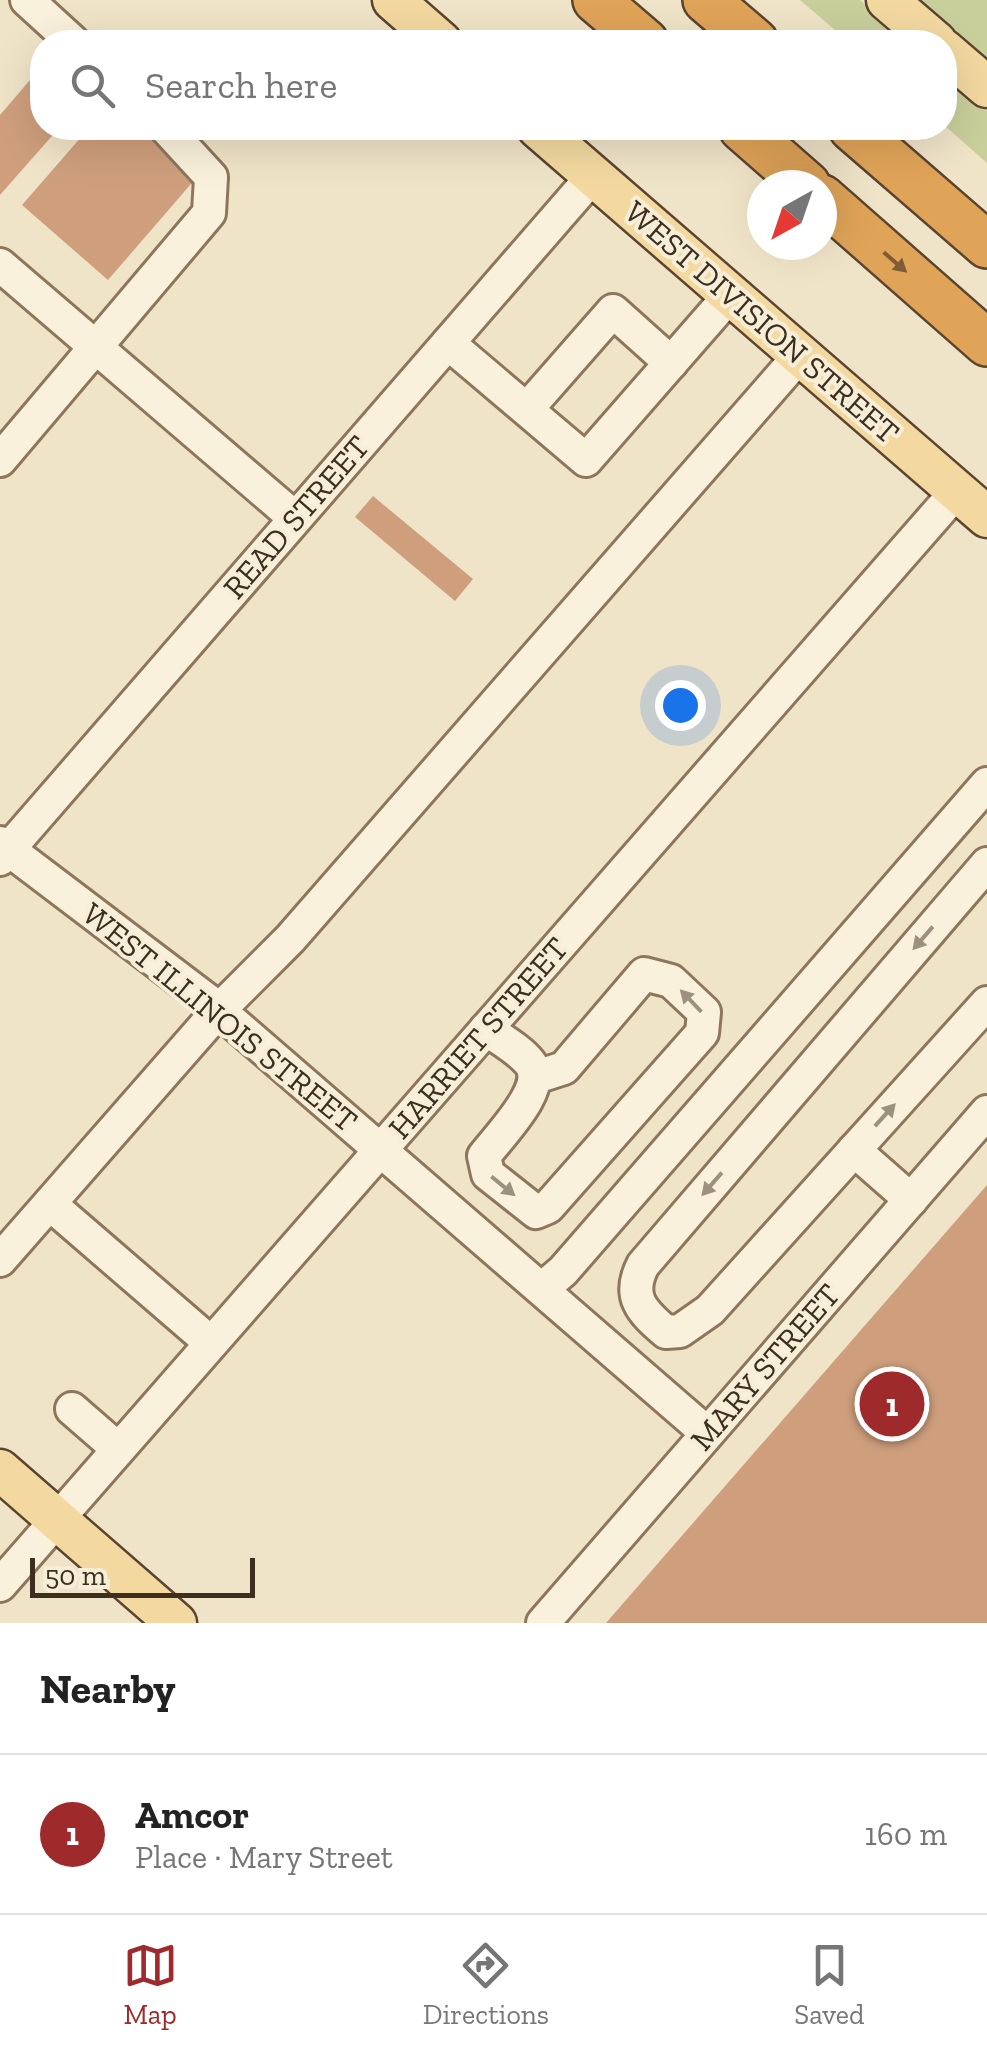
<!DOCTYPE html>
<html lang="en">
<head>
<meta charset="utf-8">
<style>
  :root { --surface:#fff; --page:#f2f2f2; --text:#222; --muted:#767676; --line:#e0e0e0; --accent:#9e2a2b }
  body { margin:0; font-family:"Zilla Slab",serif; background:var(--page); color:var(--text) }
  .compass { position:absolute; left:747px; top:170px; width:90px; height:90px; border-radius:50%; background:var(--surface); box-shadow:0 10px 40px #0002; rotate:220deg }
  .scale { position:absolute; left:30px; bottom:25px; width:225px; box-sizing:border-box; padding-left:10px; border:5px solid #3d2e20; border-top:0; font-size:28px; line-height:35px; white-space:nowrap; color:#3d2e20; -webkit-text-stroke:8px #f7eed8; paint-order:stroke }
  .you { position:absolute; left:680px; top:705px; width:35px; height:35px; margin:-25px; border:8px solid #fff; border-radius:50%; background:#1a73e8; box-shadow:0 0 0 15px #1a73e833 }
  .badge { display:grid; place-items:center; width:65px; height:65px; border-radius:50%; background:var(--accent); color:#fff; font-size:32px; font-weight:700 }
  .pin { position:absolute; translate:-50% -50%; border:5px solid #fff; box-shadow:0 2px 10px #0006 }
  .list { margin:0; padding:0; list-style:none }
  h2 { display:flex; justify-content:space-between; align-items:center; height:130px; margin:0; padding:0 40px; font-size:42px }
  h2 small { font-size:32px; font-weight:400; color:var(--muted) }
  .list li { display:grid; grid-template-columns:65px 1fr auto; gap:30px; align-items:center; box-sizing:border-box; height:160px; padding:0 40px; border-top:2px solid var(--line) }
  .list b { display:block; font-size:38px; white-space:nowrap }
  .list p { margin:0; font-size:32px; white-space:nowrap; color:var(--muted) }
  .list em { font-size:32px; font-style:normal; color:var(--muted) }
  .icon { flex:none; width:55px; height:55px; fill:none; stroke:currentColor; stroke-width:2; stroke-linecap:round; stroke-linejoin:round }
  .map { position:relative; flex:none; width:987px; height:1623px; overflow:hidden }
  .search { position:absolute; background:var(--surface); box-shadow:0 10px 40px #0002; left:30px; right:30px; top:30px; height:110px; display:flex; align-items:center; gap:25px; box-sizing:border-box; padding:0 35px; border-radius:40px; color:var(--muted); font-size:38px }
  .sheet { height:290px; background:var(--surface) }
  nav { display:flex; justify-content:space-around; align-items:center; box-sizing:border-box; height:140px; border-top:2px solid var(--line); background:var(--surface); font-size:28px; color:var(--muted) }
  nav a { display:grid; justify-items:center; gap:5px }
  nav .on { color:var(--accent) }
  .map>svg:first-child { display:block }
</style>
</head>
<body>
<div class="map">
<svg width="987" height="1623" viewBox="0 0 987 1623">
  <rect width="100%" height="100%" fill="#f0e4c8"/>
  <g fill="#c9cf9b">
    <path d="M 800,0 L 860,0 L 908,42 L 849,42 Z"/>
    <path d="M 915,0 L 987,0 L 987,63 Z"/>
    <path d="M 945,74 L 987,111 L 987,163 L 945,126 Z"/>
  </g>
  <g fill="#cf9f7d">
    <path d="M 42,66 L 42,128 L 59,128 L 0,195 L 0,115 Z"/>
    <path d="M 89,128 L 139,128 L 197,177 L 108,280 L 22,205 Z"/>
    <path d="M 373,496 L 473,579 L 455,601 L 355,517 Z"/>
    <path d="M 987,1185 L 987,1623 L 606,1623 Z"/>
  </g>
  <g fill="none" stroke-linecap="round" stroke-linejoin="round">
    <g stroke="#8d765c" stroke-width="38">
      <g id="minor">
        <path d="M 27,0 L 73,42"/>
        <path d="M 0,265 L 295,518"/>
        <path d="M 448,343 L 586,460 L 731,294"/>
        <path d="M 527,409 L 613,311 L 671,363"/>
        <path d="M 0,460 L 209,213 L 211,177 L 166,128"/>
        <path d="M 0,843 L 207,1000 L 707,1433"/>
        <path d="M 0,859 L 593,176"/>
        <path d="M 987,864 L 643,1265 C 627,1296 641,1311 666,1332 L 680,1331 L 710,1310 L 987,1003"/>
        <path d="M 486,1029 C 500,1039 520,1050 530,1063 C 549,1087 499,1136 484,1156 L 488,1174 L 536,1212 L 548,1207 L 702,1033 L 704,1012 L 671,981 L 644,974 L 564,1068 L 536,1077"/>
        <path d="M 854,1150 L 911,1200"/>
        <path d="M 50,1204 L 211,1343"/>
        <path d="M 0,1260 L 219,1010 L 290,939 L 801,354"/>
        <path d="M 543,1288 L 563,1271 L 987,784"/>
        <path d="M 72,1409 L 118,1449"/>
        <path d="M 0,1585 L 957,491"/>
        <path d="M 543,1623 L 987,1112"/>
      </g>
    </g>
    <g stroke="#5b4430" stroke-width="45">
      <g id="major">
        <path d="M 393,0 L 441,42"/>
        <path d="M 887,0 L 936,42"/>
        <path d="M 944,50 L 987,87"/>
        <path d="M 538,128 L 987,517"/>
        <path d="M 0,1470 L 176,1623"/>
      </g>
    </g>
    <g stroke="#5b4430" stroke-width="50">
      <g id="highway">
        <path d="M 596,0 L 645,42"/>
        <path d="M 706,0 L 755,42"/>
        <path d="M 742,128 L 807,185"/>
        <path d="M 852,128 L 987,245"/>
        <path d="M 822,198 L 987,343"/>
      </g>
    </g>
    <use href="#minor" stroke="#faf1dc" stroke-width="32"/>
    <use href="#major" stroke="#f3d9a0" stroke-width="40"/>
    <use href="#highway" stroke="#e0a458" stroke-width="45"/>
  </g>
  <defs><path id="oneway-solid" d="M-6-.8H1V-3.2L6.5 0L1 3.2V.8H-6Z" transform="scale(2.5)"/></defs>
  <use fill="#7e5d36" href="#oneway-solid" transform="translate(895 262) rotate(41)"/>
  <g fill="#9c907e">
    <use href="#oneway-solid" transform="translate(923 938) rotate(131)"/>
    <use href="#oneway-solid" transform="translate(691 1001) rotate(-134)"/>
    <use href="#oneway-solid" transform="translate(885 1115) rotate(-48)"/>
    <use href="#oneway-solid" transform="translate(712 1184) rotate(131)"/>
    <use href="#oneway-solid" transform="translate(503 1186) rotate(39)"/>
  </g>
  <g text-anchor="middle" dominant-baseline="central" stroke-width="8" stroke-linejoin="round" paint-order="stroke">
    <g font-size="32" fill="#3d2e20" stroke="#f7eed8">
      <text transform="translate(762 322) rotate(41)">WEST DIVISION STREET</text>
      <text transform="translate(296 517) rotate(-49)">READ STREET</text>
      <text transform="translate(220 1017) rotate(39)">WEST ILLINOIS STREET</text>
      <text transform="translate(478 1038) rotate(-49)">HARRIET STREET</text>
      <text transform="translate(765 1367) rotate(-49)">MARY STREET</text>
    </g>
  </g>
</svg>
<svg class="compass" viewBox="-18 -18 36 36"><path d="M0-13l5 13h-10z" fill="#e53935"/><path d="M0 13l5-13h-10z" fill="#767676"/></svg>
<div class="scale">50 m</div>
<div class="you"></div>
<div class="pin badge" style="left:892px;top:1404px">1</div>
<div class="search"><svg class="icon" aria-label="search" viewBox="0 0 24 24"><circle cx="10" cy="10" r="6"/><path d="M15 15l6 6"/></svg>Search here</div>
</div>
<section class="sheet">
<h2>Nearby<small></small></h2>
<ul class="list">
<li><span class="badge">1</span><div><b>Amcor</b><p>Place · Mary Street</p></div><em>160 m</em></li>
</ul>
</section>
<nav>
<a class="on"><svg class="icon" aria-label="map" viewBox="0 0 24 24"><path d="M3 6l6-2 6 2 6-2v14l-6 2-6-2-6 2zM9 4v14M15 6v14"/></svg>Map</a>
<a><svg class="icon" aria-label="directions" viewBox="0 0 24 24"><path d="M12 3l9 9-9 9-9-9zM9 14v-3h6M13 9l2 2-2 2"/></svg>Directions</a>
<a><svg class="icon" aria-label="saved" viewBox="0 0 24 24"><path d="M7 4h10v16l-5-4-5 4z"/></svg>Saved</a>
</nav>
</body>
</html>
